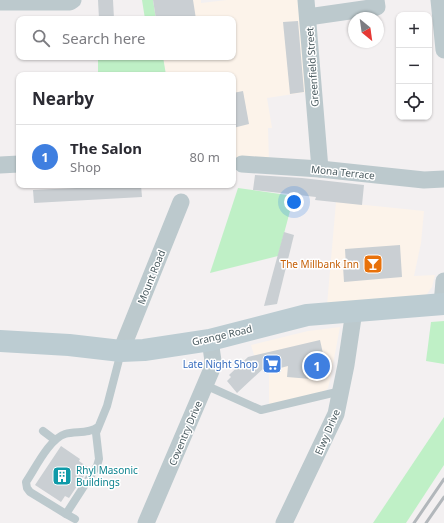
<!DOCTYPE html>
<html lang="en">
<head>
<meta charset="utf-8">
<style>
  :root { --surface:#fff; --page:#f7f7f7; --text:#2b2b33; --muted:#7c7c81; --line:#e1e1e2; --accent:#1a73e8 }
  body { margin:0; font-family:"Noto Sans",sans-serif; background:var(--page); color:var(--text) }
  .controls { position:absolute; right:12px; top:12px; display:grid; overflow:hidden; border-radius:8px; box-shadow:0 1px 3px #0004 }
  .controls button { width:36px; height:36px; display:grid; place-items:center; padding:0; border:0; border-bottom:1px solid var(--line); background:var(--surface); color:var(--text); font:20px sans-serif }
  .compass { position:absolute; left:348px; top:12px; width:36px; height:36px; border-radius:50%; background:var(--surface); box-shadow:0 1px 3px #0004; rotate:151deg }
  .you { position:absolute; left:294px; top:202px; width:14px; height:14px; margin:-10px; border:3px solid #fff; border-radius:50%; background:#1a73e8; box-shadow:0 0 0 6px #1a73e833 }
  .badge { display:grid; place-items:center; width:26px; height:26px; border-radius:50%; background:var(--accent); color:#fff; font-size:13px; font-weight:700 }
  .pin { position:absolute; translate:-50% -50%; border:2px solid #fff; box-shadow:0 1px 4px #0006 }
  .list { margin:0; padding:0; list-style:none }
  h2 { display:flex; justify-content:space-between; align-items:center; height:52px; margin:0; padding:0 16px; font-size:17px }
  h2 small { font-size:13px; font-weight:400; color:var(--muted) }
  .list li { display:grid; grid-template-columns:26px 1fr auto; gap:12px; align-items:center; box-sizing:border-box; height:64px; padding:0 16px; border-top:1px solid var(--line) }
  .list b { display:block; font-size:15px; white-space:nowrap }
  .list p { margin:0; font-size:13px; white-space:nowrap; color:var(--muted) }
  .list em { font-size:13px; font-style:normal; color:var(--muted) }
  .icon { flex:none; width:22px; height:22px; fill:none; stroke:currentColor; stroke-width:2; stroke-linecap:round; stroke-linejoin:round }
  .map { position:relative; flex:none; width:444px; height:523px; overflow:hidden }
  .search { position:absolute; background:var(--surface); box-shadow:0 1px 3px #0004; left:16px; top:16px; width:220px; height:44px; display:flex; align-items:center; gap:10px; box-sizing:border-box; padding:0 14px; border-radius:8px; color:var(--muted); font-size:15px }
  .panel { position:absolute; background:var(--surface); box-shadow:0 1px 3px #0004; left:16px; top:72px; width:220px; height:116px; border-radius:8px }
  .map>svg:first-child { display:block }
</style>
</head>
<body>
<div class="map">
<svg width="444" height="523" viewBox="0 0 444 523">
  <rect width="100%" height="100%" fill="#f3f0f1"/>
  <g fill="#fcf3ea">
    <path d="M 153,0 L 201,0 L 201,3 L 227,0 L 298,0 L 307,92 L 267,98 L 272,128 L 268,128 L 269,162 L 233,158 L 233,75 L 166,75 L 163,57 L 233,57 L 233,19 L 156,19 Z"/>
    <path d="M 336,202 L 424,211 L 421,243 L 414,276 L 435,275 L 432,287 L 427,294 L 420,299 L 327,305 Z"/>
    <path d="M 340,327 L 330,380 L 328,388 L 324,392 L 269,405 L 269,371 L 254,355 L 251,345 L 308,331 Z"/>
  </g>
  <g fill="#bff0c6">
    <path d="M 142,0 L 153,0 L 156,19 L 145,19 Z"/>
    <path d="M 98,57 L 163,57 L 166,75 L 98,75 Z"/>
    <path d="M 238,188 L 294,196 L 278,256 L 210,273 Z"/>
    <path d="M 444,321 L 444,364 L 426,361 L 431,322 Z"/>
    <path d="M 444,417 L 444,465 L 406,523 L 373,523 Z"/>
  </g>
  <g fill="#cacfd3">
    <path d="M 98,0 L 113,0 L 114,19 L 99,19 Z"/>
    <path d="M 153,0 L 193,0 L 196,19 L 156,19 Z"/>
    <path d="M 298,21 L 304,92 L 290,94 L 283,22 Z"/>
    <path d="M 243,91 L 249,124 L 233,128 L 233,93 Z"/>
    <path d="M 255,175 L 302,178 L 364,185 L 362,205 L 315,200 L 316,197 L 253,190 Z"/>
    <path d="M 141,185 L 142,197 L 34,203 L 33,190 Z"/>
    <path d="M 284,232 L 294,235 L 277,304 L 264,306 Z"/>
    <path d="M 400,245 L 402,277 L 344,282 L 343,266 L 346,266 L 345,249 Z"/>
    <path d="M 320,340 L 324,358 L 323,380 L 287,377 L 288,366 L 269,371 L 265,367 L 237,393 L 227,381 L 231,377 L 229,375 L 248,357 Z"/>
    <path d="M 61,446 L 80,459 L 79,461 L 89,468 L 69,498 L 65,496 L 61,502 L 35,485 Z"/>
  </g>
  <g fill="none" stroke-linecap="round" stroke-linejoin="round">
    <g stroke="#bcc9cd" stroke-width="8">
      <path d="M 205,385 L 261,410 L 341,391"/>
      <path d="M 98,427 C 89,434 76,431 65,434 C 49,439 35,469 26,482 L 27,488 L 30,492 L 66,514 L 97,466 L 99,459 L 96,433 L 107,406 L 121,352"/>
      <path d="M 43,431 L 55,440"/>
      <path d="M 66,514 L 75,519"/>
    </g>
    <g stroke="#bcc9cd" stroke-width="17">
      <path d="M 306,0 L 320,169"/>
      <path d="M 439,0 L 444,50"/>
      <path d="M 0,2 L 70,2 L 73,0"/>
      <path d="M 308,17 L 377,7 L 376,0"/>
      <path d="M 242,164 L 320,169 L 424,180 L 444,179"/>
      <path d="M 0,165 L 19,164"/>
      <path d="M 442,304 L 444,281"/>
      <path d="M 121,351 L 181,202"/>
      <path d="M 146,523 L 211,371 L 213,361 L 210,340"/>
      <path d="M 284,523 L 336,414 L 346,365 L 354,311"/>
    </g>
    <path stroke="#bcccd2" stroke-width="22" d="M 0,341 L 69,345 L 121,351 L 144,350 L 210,340 L 307,315 L 444,304"/>
    <g stroke="#b2b7bb" stroke-width="3">
      <path d="M 414,523 L 444,479"/>
      <path d="M 426,523 L 444,497"/>
    </g>
  </g>
  <defs>
    <g id="bar-square" transform="scale(1)"><rect x="-9" y="-9" width="18" height="18" rx="4" fill="#e8710a" stroke="#fff"/><path d="M-6-5H6L.8 .8V4.5H3.5V6h-7V4.5H-.8V.8Z" fill="#fff"/></g>
    <g id="supermarket-square" transform="scale(1)"><rect x="-9" y="-9" width="18" height="18" rx="4" fill="#3f7fe0" stroke="#fff"/><path d="M-6-5.5h2.5l.6 2H6L4.5 2H-2.5L-4.4-4H-6ZM-1.5 3.2a1.3 1.3 0 1 0 .1 0ZM3 3.2a1.3 1.3 0 1 0 .1 0Z" fill="#fff"/></g>
    <g id="building-square" transform="scale(1)"><rect x="-9" y="-9" width="18" height="18" rx="4" fill="#0f9aa8" stroke="#fff"/><path d="M-4-6H4V6H1V3H-1V6H-4ZM-2.5-4.3h1.7v1.8h-1.7ZM.8-4.3h1.7v1.8H.8ZM-2.5-1h1.7V.8h-1.7ZM.8-1h1.7V.8H.8Z" fill="#fff"/></g>
  </defs>
  <g fill-rule="evenodd">
    <use href="#bar-square" x="373" y="264"/>
    <use href="#supermarket-square" x="272" y="364"/>
    <use href="#building-square" x="62" y="476"/>
  </g>
  <g text-anchor="middle" dominant-baseline="central" stroke-width="3" stroke-linejoin="round" paint-order="stroke">
    <g font-size="10" fill="#48595e" stroke="#fff">
      <text transform="translate(312 67) rotate(-94)">Greenfield Street</text>
      <text transform="translate(343 172) rotate(6)">Mona Terrace</text>
      <text transform="translate(151 277) rotate(-68)">Mount Road</text>
      <text transform="translate(222 335) rotate(-13)">Grange Road</text>
      <text transform="translate(327 432) rotate(-67)">Elwy Drive</text>
      <text transform="translate(185 433) rotate(-67)">Coventry Drive</text>
    </g>
    <g font-size="10" fill="#c56008" stroke="#fff" text-anchor="end">
      <text x="359" y="264">The Millbank Inn</text>
    </g>
    <g font-size="10" fill="#366cbe" stroke="#fff" text-anchor="end">
      <text x="258" y="364">Late Night Shop</text>
    </g>
    <g font-size="10" fill="#0d838f" stroke="#fff" text-anchor="start">
      <text x="76" y="470">Rhyl Masonic<tspan x="76" dy="12">Buildings</tspan></text>
    </g>
  </g>
</svg>
<div class="controls">
<button>+</button>
<button>−</button>
<button><svg class="icon" aria-label="locate" viewBox="0 0 24 24"><circle cx="12" cy="12" r="6"/><path d="M12 2v4M12 18v4M2 12h4M18 12h4"/></svg></button>
</div>
<svg class="compass" viewBox="-18 -18 36 36"><path d="M0-13l5 13h-10z" fill="#e53935"/><path d="M0 13l5-13h-10z" fill="#7c7c81"/></svg>
<div class="you"></div>
<div class="pin badge" style="left:317px;top:366px;background:#3f7fe0">1</div>
<div class="search"><svg class="icon" aria-label="search" viewBox="0 0 24 24"><circle cx="10" cy="10" r="6"/><path d="M15 15l6 6"/></svg>Search here</div>
<section class="panel">
<h2>Nearby<small></small></h2>
<ul class="list">
<li><span class="badge" style="background:#3f7fe0">1</span><div><b>The Salon</b><p>Shop</p></div><em>80 m</em></li>
</ul>
</section>
</div>
</body>
</html>
